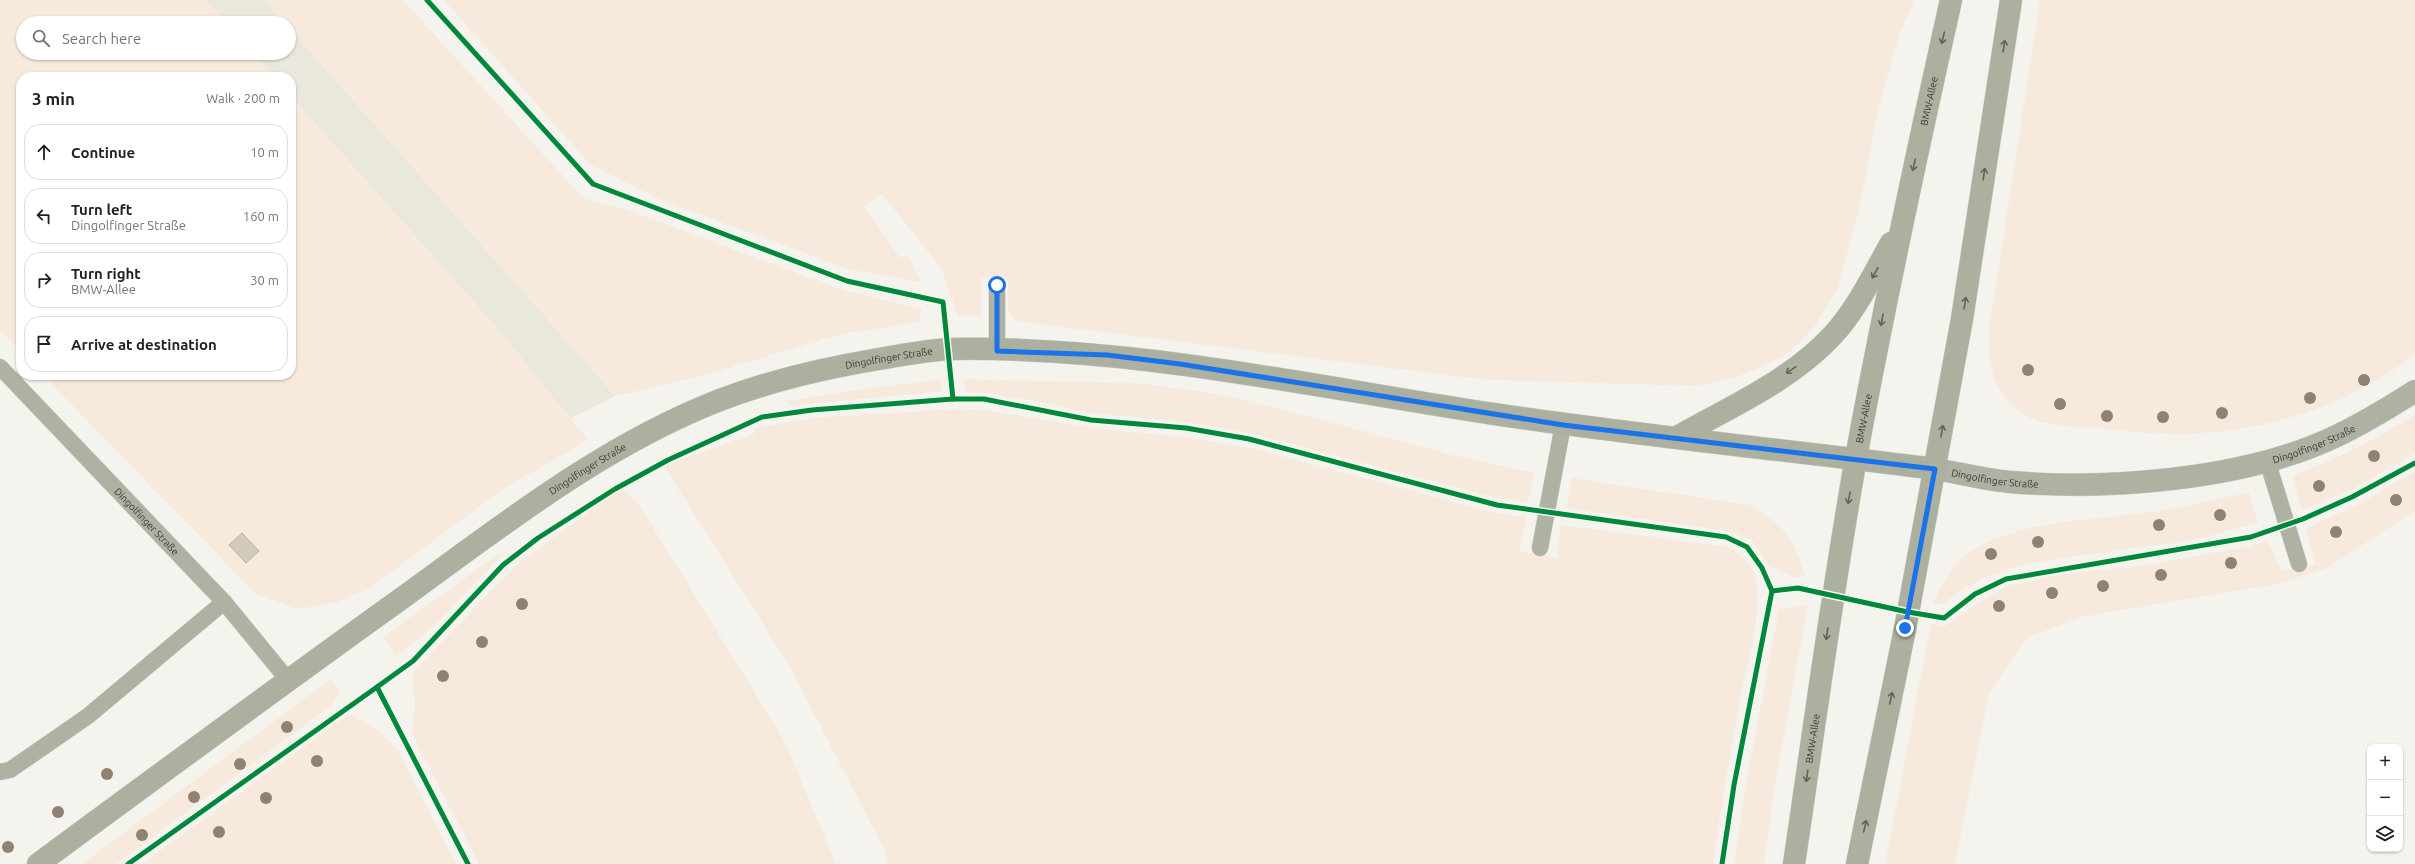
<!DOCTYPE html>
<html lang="en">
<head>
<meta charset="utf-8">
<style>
  :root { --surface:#fff; --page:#f6f6f6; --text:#222; --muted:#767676; --line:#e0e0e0 }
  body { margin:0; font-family:Ubuntu,sans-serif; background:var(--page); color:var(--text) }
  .controls { position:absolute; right:12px; bottom:12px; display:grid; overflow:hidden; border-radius:8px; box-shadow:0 1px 3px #0004 }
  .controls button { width:36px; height:36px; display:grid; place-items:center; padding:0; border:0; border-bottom:1px solid var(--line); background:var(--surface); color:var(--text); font:20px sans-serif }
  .stop { position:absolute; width:12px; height:12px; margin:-9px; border:3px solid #1a73e8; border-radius:50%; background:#fff }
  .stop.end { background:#1a73e8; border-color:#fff; box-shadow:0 1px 4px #0008 }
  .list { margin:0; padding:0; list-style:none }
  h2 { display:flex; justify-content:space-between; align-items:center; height:52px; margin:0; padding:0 16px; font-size:17px }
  h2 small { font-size:13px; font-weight:400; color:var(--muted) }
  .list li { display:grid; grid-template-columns:26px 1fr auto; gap:12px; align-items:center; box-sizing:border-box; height:56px; margin:0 8px 8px; padding:0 8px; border:1px solid var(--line); border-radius:16px }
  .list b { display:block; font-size:15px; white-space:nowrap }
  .list p { margin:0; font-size:13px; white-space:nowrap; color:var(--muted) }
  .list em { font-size:13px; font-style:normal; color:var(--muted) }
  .icon { flex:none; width:22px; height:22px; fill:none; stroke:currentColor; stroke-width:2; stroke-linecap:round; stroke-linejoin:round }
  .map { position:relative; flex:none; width:2415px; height:864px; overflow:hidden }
  .search { position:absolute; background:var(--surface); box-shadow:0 1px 3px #0004; left:16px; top:16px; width:280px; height:44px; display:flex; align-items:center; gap:10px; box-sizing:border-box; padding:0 14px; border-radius:22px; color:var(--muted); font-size:15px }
  .panel { position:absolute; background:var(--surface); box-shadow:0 1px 3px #0004; left:16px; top:72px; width:280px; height:308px; border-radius:16px }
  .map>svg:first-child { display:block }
</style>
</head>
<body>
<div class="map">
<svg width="2415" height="864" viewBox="0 0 2415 864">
  <rect width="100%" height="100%" fill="#f4f3ee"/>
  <g fill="#eae8dd">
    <path d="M 202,0 L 264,0 L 285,23 L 223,23 Z"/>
    <path d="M 289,28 L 566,339 L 615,396 L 571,418 L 291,100 L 291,77 L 270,77 L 249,53 L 289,53 Z"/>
  </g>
  <g fill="#f7eadd">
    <path d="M 0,0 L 206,0 L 227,23 L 23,23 L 23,53 L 253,53 L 275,77 L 21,77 L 21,352 L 0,330 Z"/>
    <path d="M 264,0 L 403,0 L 583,198 L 633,212 L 843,290 L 922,309 L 919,322 L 841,334 L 698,377 L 615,396 L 289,28 L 289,23 L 285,23 Z"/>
    <path d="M 444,0 L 1914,0 L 1900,33 L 1878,110 L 1860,206 L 1838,288 L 1815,326 L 1788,353 L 1761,367 L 1727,380 L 1698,386 L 1487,380 L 1015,321 L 1008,311 L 1008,280 L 981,278 L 981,317 L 958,316 L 941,268 L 882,194 L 864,206 L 900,258 L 908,254 L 921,282 L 848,269 L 662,200 L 590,164 Z"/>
    <path d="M 2040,0 L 2415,0 L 2415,354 C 2353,403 2272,430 2194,434 C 2162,435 2126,431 2094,428 C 2068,426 2035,427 2014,407 C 1990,384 1989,361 1989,330 Z"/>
    <path d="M 291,96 L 501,332 L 588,440 L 503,489 L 370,588 L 334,603 L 298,609 L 256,594 L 43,375 L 291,375 Z"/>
    <path d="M 964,379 L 1135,383 L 1192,390 L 1247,400 L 1456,456 L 1534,473 L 1528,502 L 1496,498 L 1250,433 L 1186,422 L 1090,413 L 1036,401 L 984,393 L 967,392 Z"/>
    <path d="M 940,380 L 942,391 L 788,406 L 788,401 L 870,388 Z"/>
    <path d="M 955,409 L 984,410 L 1092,428 L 1185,437 L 1250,448 L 1496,513 L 1527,517 L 1519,551 L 1557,558 L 1561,525 L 1727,547 C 1741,554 1753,563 1756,580 C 1762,618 1748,659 1741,696 C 1730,752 1721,808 1713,864 L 889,864 L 883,847 L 790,667 L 664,466 L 755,433 L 754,428 L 813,418 Z"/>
    <path d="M 2415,415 L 2415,453 L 2351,490 L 2302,510 L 2293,476 C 2335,458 2376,440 2415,415 Z"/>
    <path d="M 2415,471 L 2415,511 L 2327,568 L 2273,585 L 2085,616 L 2027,637 L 1989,694 L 1955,864 L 1885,864 L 1931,624 L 1945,626 L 1978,603 L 2008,586 L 2059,575 L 2153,564 L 2251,546 L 2267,540 L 2282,571 L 2316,565 L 2305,528 L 2356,506 Z"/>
    <path d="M 1572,478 L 1749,505 C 1783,524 1794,538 1805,576 L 1795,578 L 1768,565 L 1752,540 L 1728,531 L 1566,508 Z"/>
    <path d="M 622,488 L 638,503 L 785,742 L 836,864 L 479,864 L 412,734 L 415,707 L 413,672 L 516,565 Z"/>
    <path d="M 2249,492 L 2258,523 L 2193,540 L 2028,563 C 2002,570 1961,585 1943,605 L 1933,603 C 1942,584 1952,564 1970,552 C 2016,520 2104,519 2159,511 C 2189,506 2219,499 2249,492 Z"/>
    <path d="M 500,553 L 502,555 L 435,625 L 396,657 L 383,637 Z"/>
    <path d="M 1808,605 L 1774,791 L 1764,864 L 1734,864 L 1746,785 L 1779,609 Z"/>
    <path d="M 332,678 L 339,692 L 332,705 L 116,864 L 82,864 Z"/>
    <path d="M 349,714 L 379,731 L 399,752 L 456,864 L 142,864 Z"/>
  </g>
  <path fill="#d2caba" stroke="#b5b4b0" d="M 242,533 L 259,551 L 246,563 L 229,545 Z"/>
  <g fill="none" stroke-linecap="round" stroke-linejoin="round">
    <g stroke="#cecdca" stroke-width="17">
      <g id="service">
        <path d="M 997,351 L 997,285"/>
        <path id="s1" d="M 0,367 L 224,602 L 288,680"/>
        <path d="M 2267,460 L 2299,564"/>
        <path d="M 1540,548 L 1563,425"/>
        <path d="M 0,772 L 10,770 L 88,716 L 224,602"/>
      </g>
    </g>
    <g stroke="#cecdca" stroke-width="23">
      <g id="tertiary">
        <path id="s2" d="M 1935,469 C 1960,473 1985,480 2010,482 C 2107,490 2238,480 2328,440 C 2359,426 2387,409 2415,391"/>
      </g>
    </g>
    <g stroke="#cecdca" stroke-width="23">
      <g id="secondary">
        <path d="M 1677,437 C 1730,407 1790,381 1832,336 C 1857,309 1873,275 1891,243"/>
        <path id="s3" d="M 38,864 C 160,774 282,684 405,596 C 504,524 604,445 720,400 C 772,380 825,368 879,359 C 903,355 927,350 951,349 C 1134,346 1314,387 1494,414 C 1641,436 1788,450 1935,469"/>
        <path id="s4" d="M 1794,864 C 1814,729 1832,593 1856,458 C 1884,305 1917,152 1951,0"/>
        <path d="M 1857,864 L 1905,629 L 1962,319 L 2011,0"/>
      </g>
    </g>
    <use href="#service" stroke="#adb2a2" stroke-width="16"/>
    <use href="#tertiary" stroke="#adb2a2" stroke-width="22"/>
    <use href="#secondary" stroke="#acb09e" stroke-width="22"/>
    <g stroke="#f6f5ec" stroke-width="8">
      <g id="cycleway">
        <path d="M 427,0 L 593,184 L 847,281 L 943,302 L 953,399 L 984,399 L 1091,420 L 1186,428 L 1249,439 L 1497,505 L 1726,537 L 1747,547 L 1762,568 L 1772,591 L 1734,785 L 1722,864"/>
        <path d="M 1772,591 L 1798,588 L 1908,612 L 1944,618 L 1975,594 L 2006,579 L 2251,537 L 2303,519 L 2352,497 L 2415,463"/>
        <path d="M 128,864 L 377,687"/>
        <path d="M 468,864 L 377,687 L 413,661 L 503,565 L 538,538 L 615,489 L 668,460 L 762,417 L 812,410 L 953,399"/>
      </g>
    </g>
    <use href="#cycleway" stroke="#00873e" stroke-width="5"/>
  </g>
  <g fill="#908272">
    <circle cx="2028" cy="370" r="6"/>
    <circle cx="2364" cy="380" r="6"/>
    <circle cx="2310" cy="398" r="6"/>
    <circle cx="2060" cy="404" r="6"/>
    <circle cx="2222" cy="413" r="6"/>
    <circle cx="2107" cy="416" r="6"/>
    <circle cx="2163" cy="417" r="6"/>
    <circle cx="2374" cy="456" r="6"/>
    <circle cx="2319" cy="486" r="6"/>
    <circle cx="2396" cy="500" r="6"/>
    <circle cx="2220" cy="515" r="6"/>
    <circle cx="2159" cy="525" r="6"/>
    <circle cx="2336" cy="532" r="6"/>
    <circle cx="2038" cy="542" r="6"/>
    <circle cx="1991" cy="554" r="6"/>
    <circle cx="2231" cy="563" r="6"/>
    <circle cx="2161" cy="575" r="6"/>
    <circle cx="2103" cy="586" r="6"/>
    <circle cx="2052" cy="593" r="6"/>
    <circle cx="522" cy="604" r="6"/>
    <circle cx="1999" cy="606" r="6"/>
    <circle cx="482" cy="642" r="6"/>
    <circle cx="443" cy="676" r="6"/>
    <circle cx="287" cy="727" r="6"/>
    <circle cx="317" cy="761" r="6"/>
    <circle cx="240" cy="764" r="6"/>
    <circle cx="107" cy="774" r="6"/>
    <circle cx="194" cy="797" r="6"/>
    <circle cx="266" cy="798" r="6"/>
    <circle cx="58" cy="812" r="6"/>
    <circle cx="219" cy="832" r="6"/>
    <circle cx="142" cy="835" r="6"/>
    <circle cx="8" cy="847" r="6"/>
  </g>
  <defs><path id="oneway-shaft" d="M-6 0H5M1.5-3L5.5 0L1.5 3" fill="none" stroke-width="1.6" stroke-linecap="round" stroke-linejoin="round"/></defs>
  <g stroke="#62635a">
    <use href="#oneway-shaft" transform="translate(1943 38) rotate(103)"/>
    <use href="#oneway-shaft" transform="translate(2004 46) rotate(-81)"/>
    <use href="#oneway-shaft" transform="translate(1914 165) rotate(103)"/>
    <use href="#oneway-shaft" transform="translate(1984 174) rotate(-81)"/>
    <use href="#oneway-shaft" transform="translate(1875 273) rotate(119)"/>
    <use href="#oneway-shaft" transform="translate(1965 303) rotate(-81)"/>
    <use href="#oneway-shaft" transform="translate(1882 320) rotate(101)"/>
    <use href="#oneway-shaft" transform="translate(1791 370) rotate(146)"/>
    <use href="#oneway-shaft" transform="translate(1942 431) rotate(-80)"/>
    <use href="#oneway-shaft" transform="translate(1849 498) rotate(100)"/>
    <use href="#oneway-shaft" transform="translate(1827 634) rotate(98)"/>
    <use href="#oneway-shaft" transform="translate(1891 698) rotate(-78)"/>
    <use href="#oneway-shaft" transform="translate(1807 776) rotate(98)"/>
    <use href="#oneway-shaft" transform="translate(1865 826) rotate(-78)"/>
  </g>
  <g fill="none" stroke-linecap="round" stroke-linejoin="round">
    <path stroke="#1a73e8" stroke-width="5" d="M 997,285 L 997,351 L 1107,355 L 1180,364 L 1563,425 L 1935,469 L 1905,628"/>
  </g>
  <g text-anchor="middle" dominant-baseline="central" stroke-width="3" stroke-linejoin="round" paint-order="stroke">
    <g font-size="10" fill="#3a3a36" stroke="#f6f5ec">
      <text stroke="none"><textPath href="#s4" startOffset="775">BMW-Allee</textPath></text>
      <text stroke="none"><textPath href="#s3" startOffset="1001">Dingolfinger Straße</textPath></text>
      <text stroke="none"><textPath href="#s4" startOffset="451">BMW-Allee</textPath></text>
      <text stroke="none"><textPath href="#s2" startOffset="385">Dingolfinger Straße</textPath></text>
      <text stroke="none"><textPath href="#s3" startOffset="677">Dingolfinger Straße</textPath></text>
      <text stroke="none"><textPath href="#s2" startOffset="61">Dingolfinger Straße</textPath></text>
      <text stroke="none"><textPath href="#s1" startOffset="213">Dingolfinger Straße</textPath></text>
      <text stroke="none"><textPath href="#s4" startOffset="127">BMW-Allee</textPath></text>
    </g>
  </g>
</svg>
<div class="controls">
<button>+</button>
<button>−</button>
<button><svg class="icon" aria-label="layers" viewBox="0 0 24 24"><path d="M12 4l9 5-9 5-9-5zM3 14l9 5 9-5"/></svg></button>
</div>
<div class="stop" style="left:997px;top:285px"></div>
<div class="stop end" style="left:1905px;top:628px"></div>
<div class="search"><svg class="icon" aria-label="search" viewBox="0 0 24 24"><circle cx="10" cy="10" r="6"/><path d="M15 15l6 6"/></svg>Search here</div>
<section class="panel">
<h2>3 min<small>Walk · 200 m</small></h2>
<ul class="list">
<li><svg class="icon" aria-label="ahead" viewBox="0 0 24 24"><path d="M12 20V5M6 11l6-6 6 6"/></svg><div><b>Continue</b></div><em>10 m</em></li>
<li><svg class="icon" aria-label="left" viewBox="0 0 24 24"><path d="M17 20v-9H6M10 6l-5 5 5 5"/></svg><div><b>Turn left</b><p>Dingolfinger Straße</p></div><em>160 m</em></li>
<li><svg class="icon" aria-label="right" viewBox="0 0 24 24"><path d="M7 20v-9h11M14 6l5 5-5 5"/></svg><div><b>Turn right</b><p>BMW-Allee</p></div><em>30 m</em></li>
<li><svg class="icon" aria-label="arrive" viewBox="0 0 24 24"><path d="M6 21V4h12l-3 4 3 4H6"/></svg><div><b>Arrive at destination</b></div></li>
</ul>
</section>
</div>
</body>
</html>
